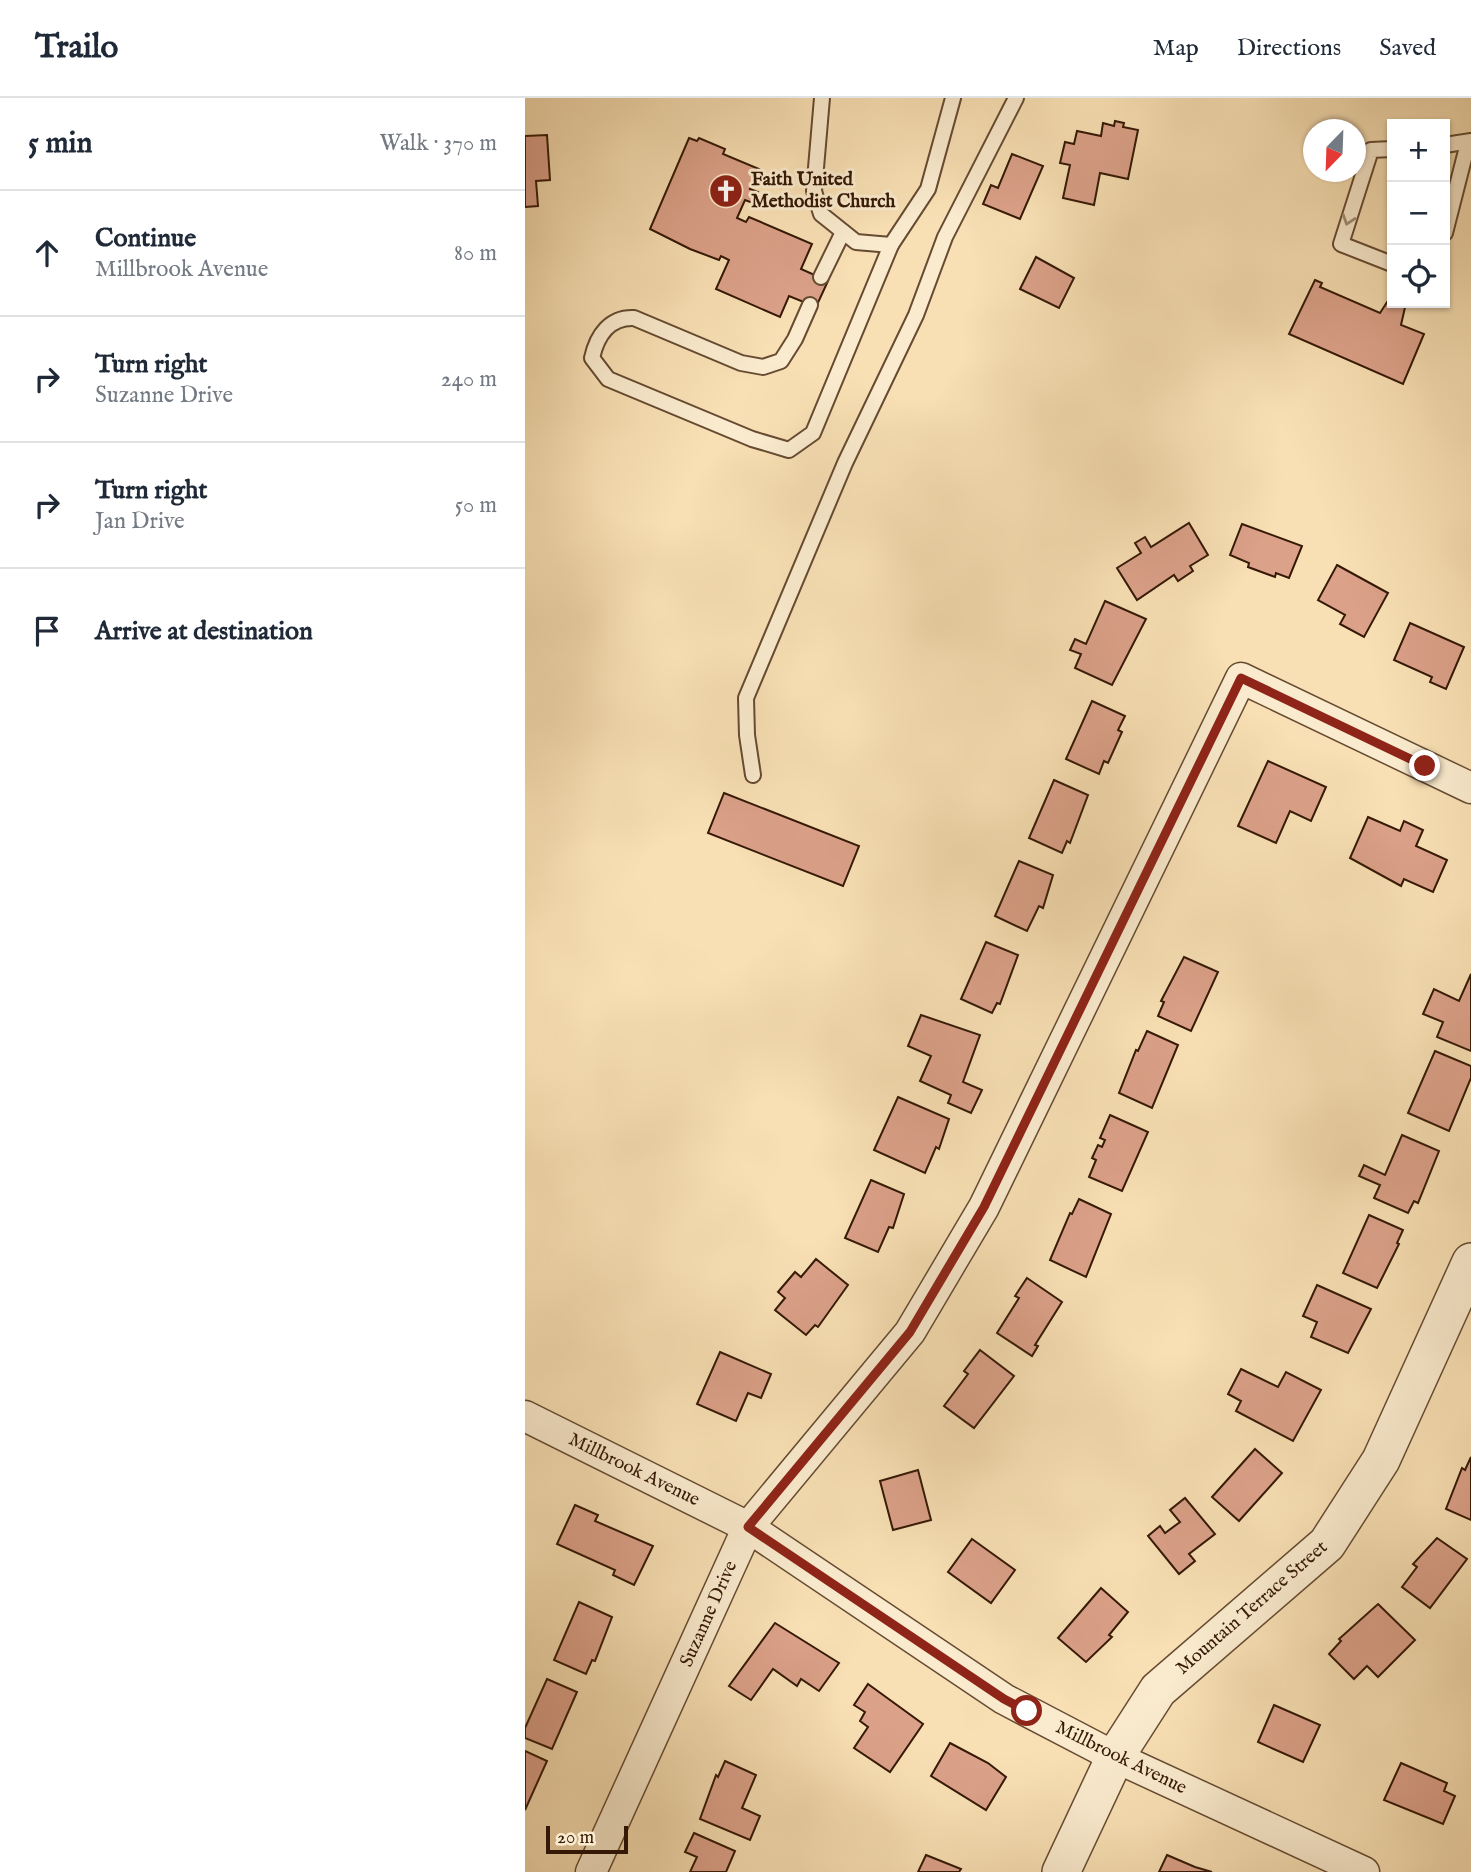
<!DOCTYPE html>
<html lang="en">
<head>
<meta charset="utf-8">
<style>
  :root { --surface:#fff; --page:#f6f6f7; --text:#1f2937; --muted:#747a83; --line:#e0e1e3 }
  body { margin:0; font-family:"IM FELL English",serif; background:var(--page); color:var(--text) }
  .controls { position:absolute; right:21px; top:21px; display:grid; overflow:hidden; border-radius:0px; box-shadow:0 2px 5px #0004 }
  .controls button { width:63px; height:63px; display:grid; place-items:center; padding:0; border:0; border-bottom:2px solid var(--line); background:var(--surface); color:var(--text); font:35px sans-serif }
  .compass { position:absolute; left:778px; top:21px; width:63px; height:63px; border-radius:50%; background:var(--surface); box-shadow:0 2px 5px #0004; rotate:203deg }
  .scale { position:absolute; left:21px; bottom:18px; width:82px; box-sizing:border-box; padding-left:7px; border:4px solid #351906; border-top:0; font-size:19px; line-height:24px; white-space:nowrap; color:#351906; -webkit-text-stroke:5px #faebce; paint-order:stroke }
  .stop { position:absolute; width:21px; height:21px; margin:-16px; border:5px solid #8f2418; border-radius:50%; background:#fff }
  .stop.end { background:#8f2418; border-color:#fff; box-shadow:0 2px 7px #0008 }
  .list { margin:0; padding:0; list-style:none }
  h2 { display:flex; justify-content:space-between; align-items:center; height:91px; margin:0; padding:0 28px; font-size:30px }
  h2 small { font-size:23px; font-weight:400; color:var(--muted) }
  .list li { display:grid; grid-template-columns:46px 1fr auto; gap:21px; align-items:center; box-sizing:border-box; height:126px; padding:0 28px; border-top:2px solid var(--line) }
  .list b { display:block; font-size:26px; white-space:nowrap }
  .list p { margin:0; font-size:23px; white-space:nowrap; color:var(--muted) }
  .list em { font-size:23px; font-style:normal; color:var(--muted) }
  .icon { flex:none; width:38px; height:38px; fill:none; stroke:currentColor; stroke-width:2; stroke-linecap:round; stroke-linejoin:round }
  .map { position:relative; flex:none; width:946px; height:1774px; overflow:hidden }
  header { display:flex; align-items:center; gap:42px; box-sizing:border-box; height:98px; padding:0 35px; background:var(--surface); border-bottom:2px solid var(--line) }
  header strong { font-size:33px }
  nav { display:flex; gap:38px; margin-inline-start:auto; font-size:24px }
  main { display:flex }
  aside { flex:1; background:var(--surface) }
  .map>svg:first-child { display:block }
</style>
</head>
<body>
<header>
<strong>Trailo</strong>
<nav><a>Map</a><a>Directions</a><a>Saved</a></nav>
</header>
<main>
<aside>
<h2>5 min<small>Walk · 370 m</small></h2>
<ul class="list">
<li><svg class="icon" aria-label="ahead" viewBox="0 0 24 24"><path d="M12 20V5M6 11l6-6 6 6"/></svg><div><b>Continue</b><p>Millbrook Avenue</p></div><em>80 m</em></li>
<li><svg class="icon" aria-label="right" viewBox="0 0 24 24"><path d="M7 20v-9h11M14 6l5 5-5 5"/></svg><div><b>Turn right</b><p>Suzanne Drive</p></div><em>240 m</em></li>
<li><svg class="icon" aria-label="right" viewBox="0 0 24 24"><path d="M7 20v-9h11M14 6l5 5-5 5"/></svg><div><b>Turn right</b><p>Jan Drive</p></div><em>50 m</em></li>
<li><svg class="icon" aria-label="arrive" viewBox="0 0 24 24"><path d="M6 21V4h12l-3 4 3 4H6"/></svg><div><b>Arrive at destination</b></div></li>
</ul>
</aside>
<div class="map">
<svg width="946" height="1774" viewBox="0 0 946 1774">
  <rect width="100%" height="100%" fill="#f8e0b4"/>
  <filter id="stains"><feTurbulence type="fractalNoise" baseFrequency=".00286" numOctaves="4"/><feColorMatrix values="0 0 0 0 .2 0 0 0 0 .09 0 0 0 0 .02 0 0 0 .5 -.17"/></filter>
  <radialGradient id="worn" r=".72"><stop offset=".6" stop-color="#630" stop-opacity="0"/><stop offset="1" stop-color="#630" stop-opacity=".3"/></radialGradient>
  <g fill="#dba189" stroke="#351906" stroke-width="2">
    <path d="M 590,23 L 599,25 L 598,29 L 613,32 L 603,81 L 575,75 L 569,107 L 538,100 L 545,67 L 535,65 L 540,44 L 549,46 L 552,33 L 576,38 L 578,25 L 589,28 Z"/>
    <path d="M 22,37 L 25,82 L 11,83 L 13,108 L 0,109 L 0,38 Z"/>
    <path d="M 164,40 L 172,43 L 174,40 L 200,51 L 198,56 L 234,71 L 225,91 L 233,94 L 228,105 L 220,102 L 212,120 L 221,124 L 224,119 L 287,146 L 276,171 L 303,183 L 291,209 L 264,198 L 255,219 L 191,191 L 204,162 L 196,158 L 194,162 L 165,151 L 125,131 Z"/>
    <path d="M 487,56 L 518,68 L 495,121 L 458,106 L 466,87 L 473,90 Z"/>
    <path d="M 511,159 L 549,180 L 534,210 L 495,191 Z"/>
    <path d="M 790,182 L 797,185 L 795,189 L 855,215 L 866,198 L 867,205 L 881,205 L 876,227 L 899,236 L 878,286 L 764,236 Z"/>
    <path d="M 664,425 L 683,457 L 665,468 L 668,473 L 653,483 L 649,477 L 612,502 L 592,470 L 616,455 L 610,445 L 620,439 L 626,449 Z"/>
    <path d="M 717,426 L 777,448 L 764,480 L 751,475 L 750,479 L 723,469 L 724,465 L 705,457 Z"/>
    <path d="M 812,467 L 863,495 L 839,539 L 815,526 L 820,517 L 793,502 Z"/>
    <path d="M 580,503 L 621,521 L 587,587 L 550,570 L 556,556 L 545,552 L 550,541 L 561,546 Z"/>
    <path d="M 885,525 L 939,549 L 921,591 L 905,584 L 907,579 L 869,562 Z"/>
    <path d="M 567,603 L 600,618 L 593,632 L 597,634 L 583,665 L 579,663 L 574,676 L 541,661 Z"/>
    <path d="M 743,663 L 801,689 L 786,723 L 765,713 L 751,745 L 713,728 Z"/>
    <path d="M 529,682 L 563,697 L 545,745 L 542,743 L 537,755 L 504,740 Z"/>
    <path d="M 199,695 L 334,748 L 318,788 L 183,735 Z"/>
    <path d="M 843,719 L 875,733 L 879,723 L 898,732 L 891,748 L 922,762 L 908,794 L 879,781 L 876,788 L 825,760 Z"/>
    <path d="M 494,763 L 528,777 L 518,810 L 514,808 L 502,833 L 470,818 Z"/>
    <path d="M 461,844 L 493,857 L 475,906 L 472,905 L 467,915 L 436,901 Z"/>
    <path d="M 659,859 L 693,874 L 666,933 L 633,918 L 639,904 L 636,903 Z"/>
    <path d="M 946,876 L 946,953 L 912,939 L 918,924 L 898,916 L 909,891 L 934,903 Z"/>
    <path d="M 396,917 L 455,937 L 438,984 L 457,992 L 446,1015 L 423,1005 L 426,997 L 395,983 L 406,958 L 383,948 Z"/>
    <path d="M 622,933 L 653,947 L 627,1010 L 594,995 L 611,952 L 613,953 Z"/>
    <path d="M 910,953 L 946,968 L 946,980 L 924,1033 L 883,1015 Z"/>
    <path d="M 373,999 L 424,1021 L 414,1051 L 411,1049 L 400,1075 L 349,1052 Z"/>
    <path d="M 585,1017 L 623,1034 L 597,1093 L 564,1079 L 571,1062 L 567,1060 L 573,1047 L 577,1049 L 580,1042 L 575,1040 Z"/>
    <path d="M 877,1037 L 914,1053 L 893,1105 L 889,1103 L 883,1115 L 849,1100 L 855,1087 L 834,1078 L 839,1067 L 860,1077 Z"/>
    <path d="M 346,1082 L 379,1096 L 368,1130 L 364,1129 L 353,1154 L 320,1140 Z"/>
    <path d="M 554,1101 L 586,1116 L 561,1179 L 525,1162 L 545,1115 L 547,1116 Z"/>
    <path d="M 844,1117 L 878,1132 L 872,1145 L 874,1146 L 852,1190 L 818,1175 Z"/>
    <path d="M 291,1161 L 323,1187 L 293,1229 L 290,1227 L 281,1237 L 250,1212 L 260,1200 L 253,1194 L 270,1174 L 276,1179 Z"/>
    <path d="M 502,1180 L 537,1204 L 510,1247 L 513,1248 L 507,1258 L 472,1235 L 494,1200 L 490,1198 Z"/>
    <path d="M 792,1187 L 846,1211 L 823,1255 L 786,1239 L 792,1224 L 778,1218 Z"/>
    <path d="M 455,1252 L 489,1278 L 449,1330 L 419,1308 L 443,1276 L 439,1273 Z"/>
    <path d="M 195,1254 L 246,1276 L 236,1300 L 223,1295 L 211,1323 L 172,1306 Z"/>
    <path d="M 716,1271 L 753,1289 L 761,1274 L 796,1292 L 768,1343 L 711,1313 L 716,1303 L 703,1296 Z"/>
    <path d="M 730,1351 L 757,1375 L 714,1423 L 687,1399 Z"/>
    <path d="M 946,1359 L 946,1422 L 921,1411 L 937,1370 L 940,1372 Z"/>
    <path d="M 393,1372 L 406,1422 L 368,1432 L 355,1383 Z"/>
    <path d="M 660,1400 L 690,1436 L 664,1456 L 670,1463 L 654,1476 L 623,1438 L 635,1428 L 640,1435 L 655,1424 L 645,1412 Z"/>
    <path d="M 50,1407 L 73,1417 L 70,1423 L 128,1448 L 109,1487 L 88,1477 L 90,1472 L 32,1446 Z"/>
    <path d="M 912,1440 L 942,1461 L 905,1510 L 877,1489 L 892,1469 L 888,1466 Z"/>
    <path d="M 447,1441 L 490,1472 L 466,1505 L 423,1474 Z"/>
    <path d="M 576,1490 L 603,1514 L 584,1537 L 587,1539 L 561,1564 L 533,1540 Z"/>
    <path d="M 54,1504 L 87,1519 L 70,1563 L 67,1562 L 61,1576 L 29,1562 Z"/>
    <path d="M 853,1506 L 890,1542 L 853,1579 L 842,1568 L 829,1581 L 804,1556 L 816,1543 L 814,1541 Z"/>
    <path d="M 250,1525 L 314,1565 L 294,1593 L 276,1581 L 272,1588 L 248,1571 L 226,1602 L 204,1588 Z"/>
    <path d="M 22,1581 L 52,1594 L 27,1651 L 0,1640 L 0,1630 Z"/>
    <path d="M 343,1586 L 398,1626 L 365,1674 L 329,1650 L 343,1629 L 335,1623 L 340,1614 L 329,1607 Z"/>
    <path d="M 749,1607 L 795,1627 L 778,1664 L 733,1644 Z"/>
    <path d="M 425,1645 L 463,1665 L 481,1679 L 461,1712 L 406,1678 Z"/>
    <path d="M 0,1653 L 22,1663 L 0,1712 Z"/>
    <path d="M 200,1663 L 231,1677 L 217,1710 L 235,1718 L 225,1742 L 175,1721 L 191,1677 L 193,1679 Z"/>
    <path d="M 876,1665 L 922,1685 L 919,1693 L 930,1698 L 918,1726 L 859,1702 Z"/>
    <path d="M 169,1735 L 210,1753 L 201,1774 L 165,1774 L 172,1759 L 160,1754 Z"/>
    <path d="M 401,1757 L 436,1771 L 434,1774 L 393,1774 Z"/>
    <path d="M 642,1757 L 670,1769 L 687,1774 L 634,1774 Z"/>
  </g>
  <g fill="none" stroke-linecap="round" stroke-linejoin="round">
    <g stroke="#664b32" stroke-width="18">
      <g id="service">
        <path d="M 297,0 L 289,93 L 296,116 L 331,144 L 366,147 L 403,91 L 428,0"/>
        <path d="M 920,47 L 946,43"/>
        <path d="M 867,51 L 846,52 L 816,146 L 867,166"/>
        <path d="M 920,135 L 943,45"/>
        <path d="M 296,179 L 318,134"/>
        <path d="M 285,207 L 270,241 L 256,263 L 238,269 L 216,265 L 109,220 C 85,219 72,237 67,260 L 83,281 L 227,341 L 264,352 L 288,335 L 366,147"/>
        <path d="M 228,677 L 222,637 L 221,600 L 320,365 L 391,217 L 420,139 L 491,0"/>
      </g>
    </g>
    <g stroke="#664b32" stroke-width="33">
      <g id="minor">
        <path d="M 0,1318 L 223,1429 L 479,1601 L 590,1659 L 839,1774"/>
        <path d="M 66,1774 L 223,1429 L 385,1234 L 459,1109 L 716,580 L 946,690"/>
      </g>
    </g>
    <g stroke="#664b32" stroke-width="40">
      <path id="tertiary" d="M 536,1774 L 590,1659 L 633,1592 L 802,1446 L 856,1362 L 946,1164"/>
    </g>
    <use href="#service" stroke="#faebce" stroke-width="14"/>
    <use href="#minor" stroke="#faebce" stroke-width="30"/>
    <use href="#tertiary" stroke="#faebce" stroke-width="37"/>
  </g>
  <defs><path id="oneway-chevron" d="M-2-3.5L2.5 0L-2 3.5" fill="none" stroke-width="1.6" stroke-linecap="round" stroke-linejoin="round" transform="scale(1.75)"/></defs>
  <use stroke="#a18c74" href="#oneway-chevron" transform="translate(823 122) rotate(108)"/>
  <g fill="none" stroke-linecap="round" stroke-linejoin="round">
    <path stroke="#8f2418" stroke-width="9" d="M 502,1613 L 479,1601 L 223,1429 L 385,1234 L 459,1109 L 716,580 L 900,668"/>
  </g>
  <defs>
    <g id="church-disc" transform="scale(1.75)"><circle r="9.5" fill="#8f2418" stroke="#faebce"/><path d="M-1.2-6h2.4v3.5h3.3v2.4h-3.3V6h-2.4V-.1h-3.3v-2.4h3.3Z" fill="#fff"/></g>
  </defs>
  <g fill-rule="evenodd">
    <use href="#church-disc" x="201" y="93"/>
  </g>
  <g text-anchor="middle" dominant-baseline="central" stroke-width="6" stroke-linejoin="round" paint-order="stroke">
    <g font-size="19" font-weight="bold" fill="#351906" stroke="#faebce" text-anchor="start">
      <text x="226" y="82">Faith United<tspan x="226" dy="22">Methodist Church</tspan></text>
    </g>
    <g font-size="19" fill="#351906" stroke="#faebce">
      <text transform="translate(109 1372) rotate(26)">Millbrook Avenue</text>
      <text transform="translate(727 1510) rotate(-41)">Mountain Terrace Street</text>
      <text transform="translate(184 1516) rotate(-66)">Suzanne Drive</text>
      <text transform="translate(596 1660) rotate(26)">Millbrook Avenue</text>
    </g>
  </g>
  <rect width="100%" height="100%" filter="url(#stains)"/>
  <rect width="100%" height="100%" fill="url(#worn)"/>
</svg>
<div class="controls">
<button>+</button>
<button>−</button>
<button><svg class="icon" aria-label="locate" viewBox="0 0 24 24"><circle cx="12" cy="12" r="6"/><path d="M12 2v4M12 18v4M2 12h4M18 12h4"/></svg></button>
</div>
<svg class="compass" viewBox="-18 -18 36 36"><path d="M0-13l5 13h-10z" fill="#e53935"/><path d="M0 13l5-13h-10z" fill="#747a83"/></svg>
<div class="scale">20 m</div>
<div class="stop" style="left:502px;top:1613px"></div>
<div class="stop end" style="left:900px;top:668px"></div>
</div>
</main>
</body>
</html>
